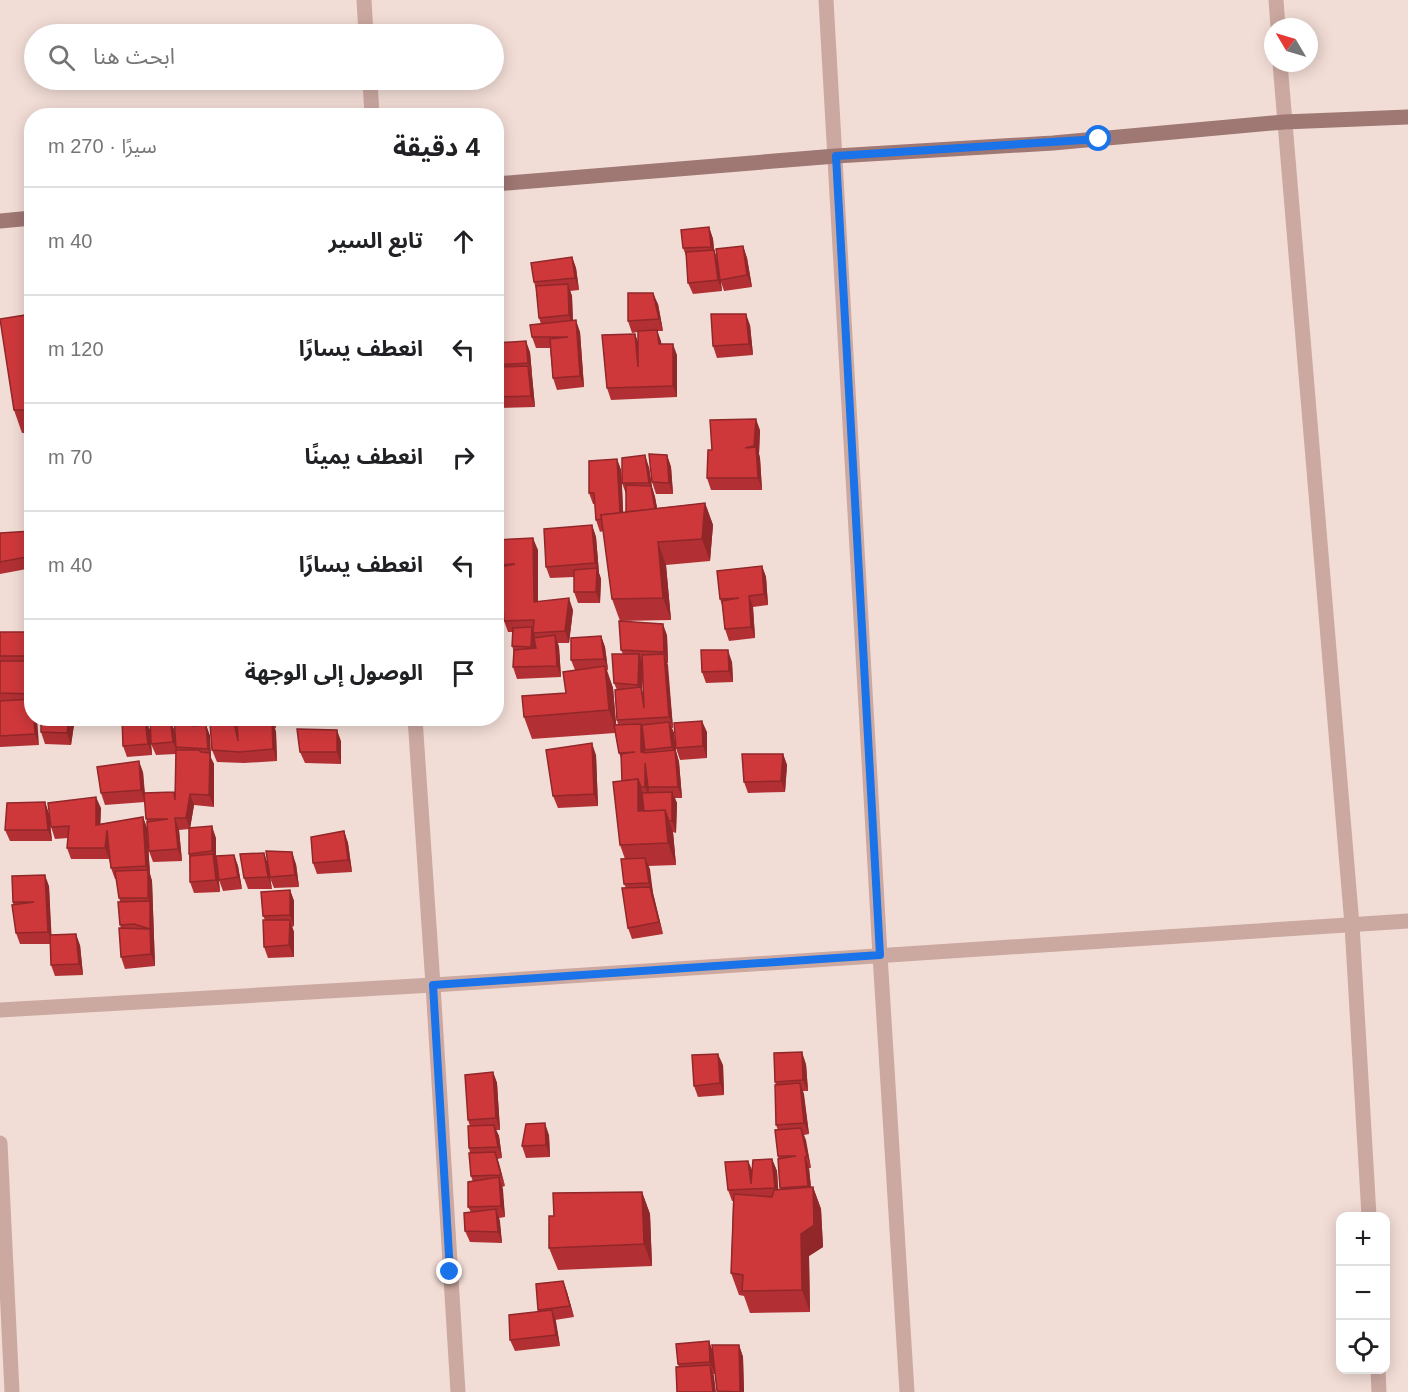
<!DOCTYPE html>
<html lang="ar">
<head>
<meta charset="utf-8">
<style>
  :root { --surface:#fff; --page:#f6f6f6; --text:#202124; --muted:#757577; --line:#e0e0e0 }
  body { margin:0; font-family:Helvetica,"Noto Sans Arabic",sans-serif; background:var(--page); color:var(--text); direction:rtl }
  .controls { position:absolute; right:18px; bottom:18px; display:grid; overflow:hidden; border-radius:12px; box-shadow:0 3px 15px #0003 }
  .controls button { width:54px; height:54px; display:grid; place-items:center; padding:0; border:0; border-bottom:2px solid var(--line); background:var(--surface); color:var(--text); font:30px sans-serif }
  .compass { position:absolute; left:1264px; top:18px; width:54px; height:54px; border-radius:50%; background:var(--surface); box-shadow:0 3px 15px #0003; rotate:308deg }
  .stop { position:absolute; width:18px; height:18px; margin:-14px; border:4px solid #1a73e8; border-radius:50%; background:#fff }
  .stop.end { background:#1a73e8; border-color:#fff; box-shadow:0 2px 6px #0008 }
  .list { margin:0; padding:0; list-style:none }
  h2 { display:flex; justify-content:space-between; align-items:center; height:78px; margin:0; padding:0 24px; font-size:26px }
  h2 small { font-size:20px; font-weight:400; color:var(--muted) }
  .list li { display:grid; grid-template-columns:39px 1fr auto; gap:18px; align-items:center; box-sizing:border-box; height:108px; padding:0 24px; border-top:2px solid var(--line) }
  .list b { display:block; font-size:22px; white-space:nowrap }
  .list em { font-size:20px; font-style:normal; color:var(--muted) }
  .icon { flex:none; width:33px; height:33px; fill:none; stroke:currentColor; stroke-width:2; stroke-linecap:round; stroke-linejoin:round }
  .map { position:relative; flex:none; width:1408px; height:1392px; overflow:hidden; direction:ltr }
  .search { position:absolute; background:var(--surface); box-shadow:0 3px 15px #0003; left:24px; top:24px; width:480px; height:66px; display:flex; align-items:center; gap:15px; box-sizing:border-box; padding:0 21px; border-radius:33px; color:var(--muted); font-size:22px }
  .panel { position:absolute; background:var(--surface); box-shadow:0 3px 15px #0003; left:24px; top:108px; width:480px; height:618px; border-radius:24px; direction:rtl }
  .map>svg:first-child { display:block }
</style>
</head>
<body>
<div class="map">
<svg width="1408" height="1392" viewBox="0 0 1408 1392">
  <rect width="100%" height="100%" fill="#f2ddd6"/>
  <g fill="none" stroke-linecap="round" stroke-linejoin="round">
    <g stroke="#cba9a1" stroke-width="15">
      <path d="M 364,0 L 366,34"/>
      <path d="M 826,0 L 880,955 L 907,1392"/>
      <path d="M 1276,0 L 1278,27"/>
      <path d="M 1280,63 L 1352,925 L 1369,1216"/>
      <path d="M 370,80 L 372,116"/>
      <path d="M 415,718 L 433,985 L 458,1392"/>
      <path d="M 0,1010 L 433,985 L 1408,921"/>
      <path d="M 0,1143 L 12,1392"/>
      <path d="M 1378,1370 L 1379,1392"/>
    </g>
    <g stroke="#9f7773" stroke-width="15">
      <path d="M 496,184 L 836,156 L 1053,143 L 1284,122 L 1408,117"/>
      <path d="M 0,221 L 32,218"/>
    </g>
  </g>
  <g fill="#b23033" fill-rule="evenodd">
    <path d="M 709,227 L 713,239 L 714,250 L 717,259 L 743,246 L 747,258 L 752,287 L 724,291 L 721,282 L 722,291 L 693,294 L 688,283 L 687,258 L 683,248 Z"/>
    <path d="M 572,257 L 576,268 L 579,290 L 570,291 L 572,296 L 573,321 L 580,332 L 584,387 L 557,390 L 553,378 L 550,348 L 536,348 L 532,337 L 541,324 L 539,318 L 536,289 L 534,282 Z"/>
    <path d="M 658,304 L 663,331 L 657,331 L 661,344 L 677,355 L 677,397 L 611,400 L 607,388 L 635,334 L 638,342 L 638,332 L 632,333 L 628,321 Z"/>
    <path d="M 32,314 L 32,433 L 22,433 L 14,410 Z"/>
    <path d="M 750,325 L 753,355 L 717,358 L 713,346 Z"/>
    <path d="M 496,343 L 530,352 L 535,407 L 496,408 Z"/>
    <path d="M 760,430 L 759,454 L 760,458 L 762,490 L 711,490 L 707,478 L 712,450 Z"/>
    <path d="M 667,455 L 671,467 L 673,494 L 656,494 L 652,482 Z"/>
    <path d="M 617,459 L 621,470 L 622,483 L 649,467 L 652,487 L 655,497 L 657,508 L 705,503 L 713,525 L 710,561 L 666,565 L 671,620 L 620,621 L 612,599 L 603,531 L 600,532 L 596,520 L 595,504 L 593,504 L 589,493 ZM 622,483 L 626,494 L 626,512 L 623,512 Z"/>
    <path d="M 592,525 L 596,537 L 599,573 L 601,579 L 600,603 L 578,603 L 574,592 L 574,577 L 550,578 L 546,567 Z"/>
    <path d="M 32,531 L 32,568 L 0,574 L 0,533 Z"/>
    <path d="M 496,540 L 538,550 L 538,601 L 573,610 L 569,643 L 558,643 L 559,647 L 561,677 L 517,679 L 513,667 L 514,652 L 512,646 L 513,632 L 508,632 L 504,621 L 501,577 L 496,577 Z"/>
    <path d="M 762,566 L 766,577 L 768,605 L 753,607 L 755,638 L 729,641 L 725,629 L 722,605 L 720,599 Z"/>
    <path d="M 0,632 L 32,632 L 32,718 L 39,745 L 0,747 Z"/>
    <path d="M 667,635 L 668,663 L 667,663 L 673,728 L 672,728 L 674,733 L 676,751 L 679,762 L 682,798 L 675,798 L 677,803 L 676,833 L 673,832 L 676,865 L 648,866 L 653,893 L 663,934 L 632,939 L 628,928 L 626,888 L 624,884 L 625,859 L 620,845 L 622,781 L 621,758 L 619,753 L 615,733 L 532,739 L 524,717 L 566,693 L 575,670 L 571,660 L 601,636 L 605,647 L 608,670 L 607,670 L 613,688 L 616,725 L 618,725 L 617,720 L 617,690 L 614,683 L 623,654 L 621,650 ZM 643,672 L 644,695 L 642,691 Z"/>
    <path d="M 732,662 L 733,682 L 706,683 L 702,672 Z"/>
    <path d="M 41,718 L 75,718 L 71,745 L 45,744 L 41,732 Z"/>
    <path d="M 174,718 L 199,718 L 199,720 L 196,720 L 197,726 L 206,725 L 210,736 L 211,758 L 214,764 L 214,807 L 194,805 L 190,828 L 216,838 L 216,856 L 234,855 L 238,866 L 242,889 L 223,891 L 219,880 L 220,892 L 194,893 L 190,882 L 189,854 L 189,829 L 179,830 L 182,861 L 153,862 L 149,851 L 145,802 L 105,805 L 101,793 L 143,772 L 145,793 L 174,792 L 175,795 L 176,754 L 156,755 L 151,744 L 174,729 L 176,741 Z"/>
    <path d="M 222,718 L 246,718 L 246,721 L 248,721 L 247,718 L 275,718 L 276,728 L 275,728 L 276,732 L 277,761 L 244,763 L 217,762 L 212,750 L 224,723 Z"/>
    <path d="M 145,719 L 150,730 L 152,755 L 127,757 L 123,746 Z"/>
    <path d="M 707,732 L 707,758 L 680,760 L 676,748 Z"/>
    <path d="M 341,741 L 341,764 L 305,763 L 300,752 Z"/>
    <path d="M 783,754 L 787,765 L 785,792 L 748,793 L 744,782 Z"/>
    <path d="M 596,755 L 598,806 L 558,808 L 553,796 Z"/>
    <path d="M 45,802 L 49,814 L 52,841 L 10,841 L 5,830 Z"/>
    <path d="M 101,808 L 100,824 L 143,817 L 147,828 L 150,874 L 152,881 L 155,966 L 125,969 L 121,957 L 120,902 L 116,879 L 115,879 L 111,868 L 109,859 L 71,859 L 67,848 L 68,838 L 55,839 L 51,827 Z"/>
    <path d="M 344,831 L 348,843 L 352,872 L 317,874 L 313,863 Z"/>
    <path d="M 296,864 L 299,887 L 274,888 L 270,878 L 272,889 L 248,889 L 244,878 L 268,865 Z"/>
    <path d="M 49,886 L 51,935 L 80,945 L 83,975 L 55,976 L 51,965 L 51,944 L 20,944 L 16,933 L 13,902 Z"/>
    <path d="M 290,890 L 294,901 L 294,926 L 292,927 L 294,932 L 294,957 L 268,958 L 264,947 L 265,920 L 263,916 Z"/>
    <path d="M 806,1064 L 808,1091 L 803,1091 L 809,1134 L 804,1135 L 811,1168 L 809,1168 L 811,1187 L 813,1187 L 821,1209 L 823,1247 L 809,1256 L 810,1312 L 750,1313 L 744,1296 L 739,1295 L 731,1273 L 733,1201 L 732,1201 L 728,1190 L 748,1161 L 752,1171 L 772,1159 L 777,1171 L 778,1190 L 781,1190 L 778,1156 L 778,1130 L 776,1125 L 776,1085 L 775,1082 Z"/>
    <path d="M 723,1065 L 724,1095 L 698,1097 L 694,1086 Z"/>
    <path d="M 493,1072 L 497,1083 L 500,1130 L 496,1130 L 499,1136 L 502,1158 L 497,1159 L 505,1186 L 502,1187 L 505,1217 L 499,1218 L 502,1243 L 470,1242 L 465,1231 L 471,1212 L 468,1207 L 473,1182 L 471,1176 L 470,1153 L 469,1148 L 470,1126 L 468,1120 Z"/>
    <path d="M 549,1135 L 550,1157 L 526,1158 L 522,1146 Z"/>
    <path d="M 642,1192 L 650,1214 L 652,1266 L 558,1270 L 549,1248 L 554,1216 Z"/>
    <path d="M 563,1281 L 567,1292 L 574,1317 L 555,1320 L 560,1346 L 515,1351 L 510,1340 L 538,1311 L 538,1310 Z"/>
    <path d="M 709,1341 L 713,1352 L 739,1345 L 743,1357 L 744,1392 L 717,1392 L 713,1359 L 715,1374 L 713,1374 L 714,1376 L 679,1367 L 678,1364 Z"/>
  </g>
  <g fill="#912729">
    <path d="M 709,227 L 713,239 L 715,259 L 711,247 Z"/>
    <path d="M 743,246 L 747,258 L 752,287 L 747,275 Z"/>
    <path d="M 714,250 L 718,261 L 722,291 L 718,280 Z"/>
    <path d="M 572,257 L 576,268 L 579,290 L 575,278 Z"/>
    <path d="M 568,284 L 572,296 L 573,326 L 569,315 Z"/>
    <path d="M 653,293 L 658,304 L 663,331 L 659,319 Z"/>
    <path d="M 746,314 L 750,325 L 753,355 L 749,344 Z"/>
    <path d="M 576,320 L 580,332 L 584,387 L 580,376 Z"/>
    <path d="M 657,330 L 661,341 L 663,355 L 659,344 Z"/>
    <path d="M 635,334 L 639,345 L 638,367 Z"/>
    <path d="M 526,341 L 530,352 L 532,375 L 528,363 Z"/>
    <path d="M 673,344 L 677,355 L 677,397 L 673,386 Z"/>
    <path d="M 528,366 L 532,377 L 535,407 L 531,396 Z"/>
    <path d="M 756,419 L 760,430 L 759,454 L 760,458 L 762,490 L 758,478 L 756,451 L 754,446 Z"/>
    <path d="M 645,455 L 649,467 L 652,487 L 655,497 L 661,529 L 656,518 L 652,493 L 649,483 Z"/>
    <path d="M 667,455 L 671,467 L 673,494 L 669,483 Z"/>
    <path d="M 617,459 L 621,470 L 624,528 L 620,517 Z"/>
    <path d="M 705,503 L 713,525 L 710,561 L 702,539 Z"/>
    <path d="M 592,525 L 596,537 L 599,573 L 601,579 L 600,603 L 596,592 L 597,569 L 595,563 Z"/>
    <path d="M 533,538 L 538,550 L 538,613 L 534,602 Z"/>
    <path d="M 658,542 L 666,565 L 671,620 L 663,598 Z"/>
    <path d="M 762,566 L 766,577 L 768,605 L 764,594 Z"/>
    <path d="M 749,596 L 753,607 L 755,638 L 751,627 Z"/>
    <path d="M 569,598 L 573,610 L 569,643 L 565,631 Z"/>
    <path d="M 663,624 L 667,635 L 668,663 L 664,652 Z"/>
    <path d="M 532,627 L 536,640 L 535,658 L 531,647 Z"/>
    <path d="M 555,635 L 559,647 L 561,677 L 557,666 Z"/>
    <path d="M 601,636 L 605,647 L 608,670 L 604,659 Z"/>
    <path d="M 728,650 L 732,662 L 733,682 L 729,671 Z"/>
    <path d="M 639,654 L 643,666 L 642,691 L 645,698 L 648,719 L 638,685 Z"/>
    <path d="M 664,654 L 668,665 L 673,728 L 669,717 Z"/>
    <path d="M 605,666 L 613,688 L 617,733 L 609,710 Z"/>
    <path d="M 34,718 L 37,718 L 39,745 L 35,734 Z"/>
    <path d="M 69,718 L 75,718 L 71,745 L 67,733 Z"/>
    <path d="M 170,718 L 174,729 L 178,754 L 173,742 Z"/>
    <path d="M 193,718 L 196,718 L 197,723 L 197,737 L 193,726 Z"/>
    <path d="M 273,718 L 275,718 L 276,728 Z"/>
    <path d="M 145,719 L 150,730 L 152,755 L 148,744 Z"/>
    <path d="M 272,721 L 276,732 L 277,761 L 273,749 Z"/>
    <path d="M 702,721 L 707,732 L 707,758 L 703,746 Z"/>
    <path d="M 669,722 L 674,733 L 676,751 L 679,762 L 682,798 L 678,787 L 676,757 L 672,747 Z"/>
    <path d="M 641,724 L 645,735 L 645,755 L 641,752 Z"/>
    <path d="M 206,725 L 210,736 L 211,758 L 214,764 L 214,807 L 209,795 L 210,755 L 208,749 Z"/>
    <path d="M 337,730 L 341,741 L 341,764 L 337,752 Z"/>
    <path d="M 592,743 L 596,755 L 598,806 L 594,794 Z"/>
    <path d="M 783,754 L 787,765 L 785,792 L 781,781 Z"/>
    <path d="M 139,761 L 143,772 L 145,802 L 141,790 Z"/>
    <path d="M 645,763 L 649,789 L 649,798 L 645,787 Z"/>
    <path d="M 638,779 L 646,802 L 646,820 L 638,811 Z"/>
    <path d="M 672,792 L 677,803 L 676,833 L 672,821 Z"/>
    <path d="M 190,794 L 194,805 L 190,829 L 186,818 Z"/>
    <path d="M 96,797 L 101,808 L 100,836 L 96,825 Z"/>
    <path d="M 45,802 L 49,814 L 52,841 L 48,830 Z"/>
    <path d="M 665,810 L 673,832 L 676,865 L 668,843 Z"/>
    <path d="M 143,817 L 147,828 L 150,874 L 152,881 L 155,966 L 151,954 L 148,873 L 146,866 Z"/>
    <path d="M 175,818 L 179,830 L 182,861 L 178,849 Z"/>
    <path d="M 212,826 L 216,838 L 216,863 L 212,851 Z"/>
    <path d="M 107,830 L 109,859 L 105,848 Z"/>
    <path d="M 344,831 L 348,843 L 352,872 L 348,860 Z"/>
    <path d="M 292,852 L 296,864 L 299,887 L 295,875 Z"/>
    <path d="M 264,853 L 268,864 L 272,889 L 268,877 Z"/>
    <path d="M 213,854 L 217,865 L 220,892 L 216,880 Z"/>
    <path d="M 234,855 L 238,866 L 242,889 L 238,877 Z"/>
    <path d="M 645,858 L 650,869 L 653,893 L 663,934 L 659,922 L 649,883 Z"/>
    <path d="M 45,875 L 49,886 L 52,944 L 48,932 Z"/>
    <path d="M 290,890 L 294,901 L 294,926 L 290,915 Z"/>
    <path d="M 290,920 L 294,932 L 294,957 L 289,945 Z"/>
    <path d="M 76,934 L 80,945 L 83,975 L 79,964 Z"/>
    <path d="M 802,1052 L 806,1064 L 808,1091 L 803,1080 Z"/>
    <path d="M 718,1054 L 723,1065 L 724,1095 L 720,1083 Z"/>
    <path d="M 493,1072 L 497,1083 L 500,1130 L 496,1118 Z"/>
    <path d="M 800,1083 L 804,1094 L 809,1134 L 804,1123 Z"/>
    <path d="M 545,1123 L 549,1135 L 550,1157 L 546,1145 Z"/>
    <path d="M 494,1125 L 499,1136 L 502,1158 L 498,1147 Z"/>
    <path d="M 801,1128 L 806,1140 L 811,1168 L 807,1156 Z"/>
    <path d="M 495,1152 L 499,1163 L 505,1186 L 501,1175 Z"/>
    <path d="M 805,1157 L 809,1168 L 812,1198 L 808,1186 Z"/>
    <path d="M 772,1159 L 777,1171 L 779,1200 L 775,1188 Z"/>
    <path d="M 748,1161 L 753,1172 L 751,1184 Z"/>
    <path d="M 499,1177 L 503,1189 L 505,1217 L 501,1206 Z"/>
    <path d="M 813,1187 L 821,1209 L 823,1247 L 809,1256 L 810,1312 L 802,1290 L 801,1234 Z"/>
    <path d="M 642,1192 L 650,1214 L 652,1266 L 644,1244 Z"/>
    <path d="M 496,1209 L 500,1221 L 502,1243 L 498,1232 Z"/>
    <path d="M 563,1281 L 567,1292 L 574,1317 L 570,1306 Z"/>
    <path d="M 552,1310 L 556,1321 L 560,1346 L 556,1335 Z"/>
    <path d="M 709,1341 L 713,1353 L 715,1374 L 710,1362 Z"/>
    <path d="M 739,1345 L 743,1357 L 744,1392 L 740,1392 Z"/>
    <path d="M 710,1365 L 714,1376 L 716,1392 L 713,1392 Z"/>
  </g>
  <g fill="#cf383b" stroke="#912729" stroke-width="1.5">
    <path d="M 709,227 L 711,247 L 683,248 L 681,230 Z"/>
    <path d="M 743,246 L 747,275 L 720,280 L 716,249 Z"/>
    <path d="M 714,250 L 718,280 L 688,283 L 686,252 Z"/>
    <path d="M 572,257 L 575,278 L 534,282 L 531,263 Z"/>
    <path d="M 568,284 L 569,315 L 539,318 L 536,286 Z"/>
    <path d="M 628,293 L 653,293 L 659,319 L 628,321 Z"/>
    <path d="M 32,314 L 32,410 L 14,410 L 0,319 Z"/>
    <path d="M 711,314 L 746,314 L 749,344 L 713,346 Z"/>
    <path d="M 576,320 L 580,376 L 553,378 L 550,339 L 568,337 L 532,337 L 530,325 Z"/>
    <path d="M 657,330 L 659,344 L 673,344 L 673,386 L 607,388 L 602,335 L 635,334 L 638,367 L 638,331 Z"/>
    <path d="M 526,341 L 528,363 L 496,365 L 496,343 Z"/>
    <path d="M 528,366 L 531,396 L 496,397 L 496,367 Z"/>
    <path d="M 756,419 L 754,446 L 745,448 L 756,447 L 758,478 L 707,478 L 708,450 L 712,450 L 710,420 Z"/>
    <path d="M 649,454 L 667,455 L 669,483 L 652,482 Z"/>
    <path d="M 645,455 L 649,483 L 622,483 L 622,458 Z"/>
    <path d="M 617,459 L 620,513 L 601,515 L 602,519 L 596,520 L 594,493 L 589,493 L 589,461 Z"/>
    <path d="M 626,485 L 651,486 L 655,509 L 626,512 Z"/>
    <path d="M 705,503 L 702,539 L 658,542 L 663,598 L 612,599 L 601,515 Z"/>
    <path d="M 592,525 L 595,563 L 546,567 L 544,529 Z"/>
    <path d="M 32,531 L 32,556 L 0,562 L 0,533 Z"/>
    <path d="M 533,538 L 534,602 L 569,598 L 565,631 L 533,633 L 534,620 L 504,621 L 500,567 L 515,564 L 496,565 L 496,540 Z"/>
    <path d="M 762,566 L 764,594 L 749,596 L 751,627 L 725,629 L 722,601 L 739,598 L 720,599 L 717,571 Z"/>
    <path d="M 597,568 L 596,592 L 574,592 L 574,570 Z"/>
    <path d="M 619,621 L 663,624 L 664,652 L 621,650 Z"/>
    <path d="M 532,627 L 531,647 L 512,646 L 513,628 Z"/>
    <rect x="0" y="632" width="32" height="24"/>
    <path d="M 555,635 L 557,666 L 513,667 L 514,650 L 536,648 L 534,638 Z"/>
    <path d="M 601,636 L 604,659 L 571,660 L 571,638 Z"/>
    <path d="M 701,650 L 728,650 L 729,671 L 702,672 Z"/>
    <path d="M 612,654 L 639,654 L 638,685 L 614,683 Z"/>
    <path d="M 664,654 L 669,717 L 617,720 L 615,690 L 641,687 L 644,708 L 642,655 Z"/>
    <path d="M 0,661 L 32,661 L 32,694 L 0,693 Z"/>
    <path d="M 605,666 L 609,710 L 524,717 L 522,696 L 566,693 L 563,672 Z"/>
    <path d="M 32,699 L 32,718 L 34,718 L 35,734 L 0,736 L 0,701 Z"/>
    <path d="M 41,718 L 69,718 L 67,733 L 41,732 Z"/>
    <path d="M 122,718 L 145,719 L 148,744 L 123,746 Z"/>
    <path d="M 150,718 L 170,718 L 173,742 L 151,744 Z"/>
    <path d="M 174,718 L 193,718 L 193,726 L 206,725 L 208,749 L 176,747 Z"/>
    <path d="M 237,721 L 272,721 L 273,749 L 240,752 L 212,750 L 210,723 L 234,722 L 238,741 Z"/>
    <path d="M 702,721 L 703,746 L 676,748 L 674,723 Z"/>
    <path d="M 669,722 L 672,747 L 645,750 L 642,725 Z"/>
    <path d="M 641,724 L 641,752 L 644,752 L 644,753 L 675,750 L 678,787 L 648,787 L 645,763 L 645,787 L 641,787 L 638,779 L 622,781 L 621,754 L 635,752 L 619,753 L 614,725 Z"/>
    <path d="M 297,729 L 337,730 L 337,752 L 300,752 Z"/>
    <path d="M 592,743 L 594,794 L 553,796 L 546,750 Z"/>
    <path d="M 176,750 L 199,750 L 201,752 L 210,753 L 209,795 L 190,794 L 186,818 L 175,818 L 178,849 L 149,851 L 147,822 L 168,819 L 146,819 L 144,793 L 174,792 L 175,800 Z"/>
    <path d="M 742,754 L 783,754 L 781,781 L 744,782 Z"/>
    <path d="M 139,761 L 141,790 L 101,793 L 97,767 Z"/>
    <path d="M 638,779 L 638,811 L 665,810 L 668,843 L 620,845 L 613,782 Z"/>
    <path d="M 672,792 L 672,821 L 669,821 L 665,810 L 644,811 L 642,793 Z"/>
    <path d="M 96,797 L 96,825 L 143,817 L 146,866 L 111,868 L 107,830 L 105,848 L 67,848 L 69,826 L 51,827 L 48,803 Z"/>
    <path d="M 45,802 L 48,830 L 5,830 L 7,803 Z"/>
    <path d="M 212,826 L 212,851 L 189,854 L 189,828 Z"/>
    <path d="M 344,831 L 348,860 L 313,863 L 311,837 Z"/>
    <path d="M 266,851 L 292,852 L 295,875 L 270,877 Z"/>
    <path d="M 264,853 L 268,877 L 244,878 L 240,854 Z"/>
    <path d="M 213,854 L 216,880 L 190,882 L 190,856 Z"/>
    <path d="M 234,855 L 238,877 L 219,880 L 216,856 Z"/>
    <path d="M 645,858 L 649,883 L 624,884 L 621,859 Z"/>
    <path d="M 148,870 L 148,898 L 119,898 L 115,871 Z"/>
    <path d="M 45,875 L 48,932 L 16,933 L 12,905 L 34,902 L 13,902 L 12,876 Z"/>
    <path d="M 650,887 L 659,922 L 628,928 L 622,888 Z"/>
    <path d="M 290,890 L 290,915 L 263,916 L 261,892 Z"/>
    <path d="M 150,901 L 150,929 L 151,954 L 121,957 L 119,928 L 150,929 L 134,924 L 120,925 L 118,902 Z"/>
    <path d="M 263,920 L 290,920 L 289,945 L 264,947 Z"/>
    <path d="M 76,934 L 79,964 L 51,965 L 50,935 Z"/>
    <path d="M 802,1052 L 803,1080 L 775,1082 L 774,1053 Z"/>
    <path d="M 718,1054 L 720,1083 L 694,1086 L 692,1055 Z"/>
    <path d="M 493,1072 L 496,1118 L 468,1120 L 465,1075 Z"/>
    <path d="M 800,1083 L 804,1123 L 776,1125 L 775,1085 Z"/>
    <path d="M 545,1123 L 546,1145 L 522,1146 L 526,1124 Z"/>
    <path d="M 494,1125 L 498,1147 L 469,1148 L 468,1126 Z"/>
    <path d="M 801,1128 L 807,1156 L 805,1157 L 808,1186 L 780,1188 L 778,1159 L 796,1156 L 778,1156 L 775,1130 Z"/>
    <path d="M 495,1152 L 501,1175 L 471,1176 L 469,1153 Z"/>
    <path d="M 772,1159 L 775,1188 L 728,1190 L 725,1162 L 748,1161 L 751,1184 L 753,1160 Z"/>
    <path d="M 499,1177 L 501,1206 L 468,1207 L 468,1182 Z"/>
    <path d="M 813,1187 L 814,1225 L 801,1234 L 802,1290 L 742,1291 L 743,1275 L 731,1273 L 734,1194 L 772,1197 L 774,1190 Z"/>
    <path d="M 642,1192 L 644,1244 L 549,1248 L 549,1216 L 554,1216 L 553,1193 Z"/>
    <path d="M 496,1209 L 498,1232 L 465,1231 L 464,1213 Z"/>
    <path d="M 563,1281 L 570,1306 L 538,1310 L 536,1284 Z"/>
    <path d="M 552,1310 L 556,1335 L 510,1340 L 509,1315 Z"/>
    <path d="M 709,1341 L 710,1362 L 678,1364 L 676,1344 Z"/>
    <path d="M 712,1345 L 739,1345 L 740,1392 L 717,1391 Z"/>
    <path d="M 710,1365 L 713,1392 L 677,1392 L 676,1367 Z"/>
  </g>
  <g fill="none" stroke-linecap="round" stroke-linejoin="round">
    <path stroke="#1a73e8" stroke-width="8" d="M 450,1272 L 433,985 L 880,955 L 836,156 L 1099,139"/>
  </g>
</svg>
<div class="controls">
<button>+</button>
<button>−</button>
<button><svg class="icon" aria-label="locate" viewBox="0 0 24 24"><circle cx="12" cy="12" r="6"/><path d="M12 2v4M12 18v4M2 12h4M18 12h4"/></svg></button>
</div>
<svg class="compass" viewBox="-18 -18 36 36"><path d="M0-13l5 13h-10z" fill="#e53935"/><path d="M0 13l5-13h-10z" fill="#757577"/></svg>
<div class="stop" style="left:1099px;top:139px"></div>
<div class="stop end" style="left:450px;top:1272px"></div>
<div class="search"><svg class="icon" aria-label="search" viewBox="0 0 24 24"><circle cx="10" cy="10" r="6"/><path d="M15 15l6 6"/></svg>ابحث هنا</div>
<section class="panel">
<h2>4 دقيقة<small>سيرًا · 270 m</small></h2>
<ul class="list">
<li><svg class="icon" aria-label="ahead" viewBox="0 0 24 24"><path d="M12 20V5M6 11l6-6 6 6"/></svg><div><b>تابع السير</b></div><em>40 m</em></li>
<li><svg class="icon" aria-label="left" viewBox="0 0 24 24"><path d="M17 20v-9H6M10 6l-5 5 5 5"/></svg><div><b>انعطف يسارًا</b></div><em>120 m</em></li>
<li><svg class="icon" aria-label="right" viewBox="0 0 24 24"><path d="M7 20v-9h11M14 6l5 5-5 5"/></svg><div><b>انعطف يمينًا</b></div><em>70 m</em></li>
<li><svg class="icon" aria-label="left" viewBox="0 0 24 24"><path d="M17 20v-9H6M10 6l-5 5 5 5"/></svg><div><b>انعطف يسارًا</b></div><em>40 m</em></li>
<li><svg class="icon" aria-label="arrive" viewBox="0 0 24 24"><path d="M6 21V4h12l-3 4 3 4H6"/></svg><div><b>الوصول إلى الوجهة</b></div></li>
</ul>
</section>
</div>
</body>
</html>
